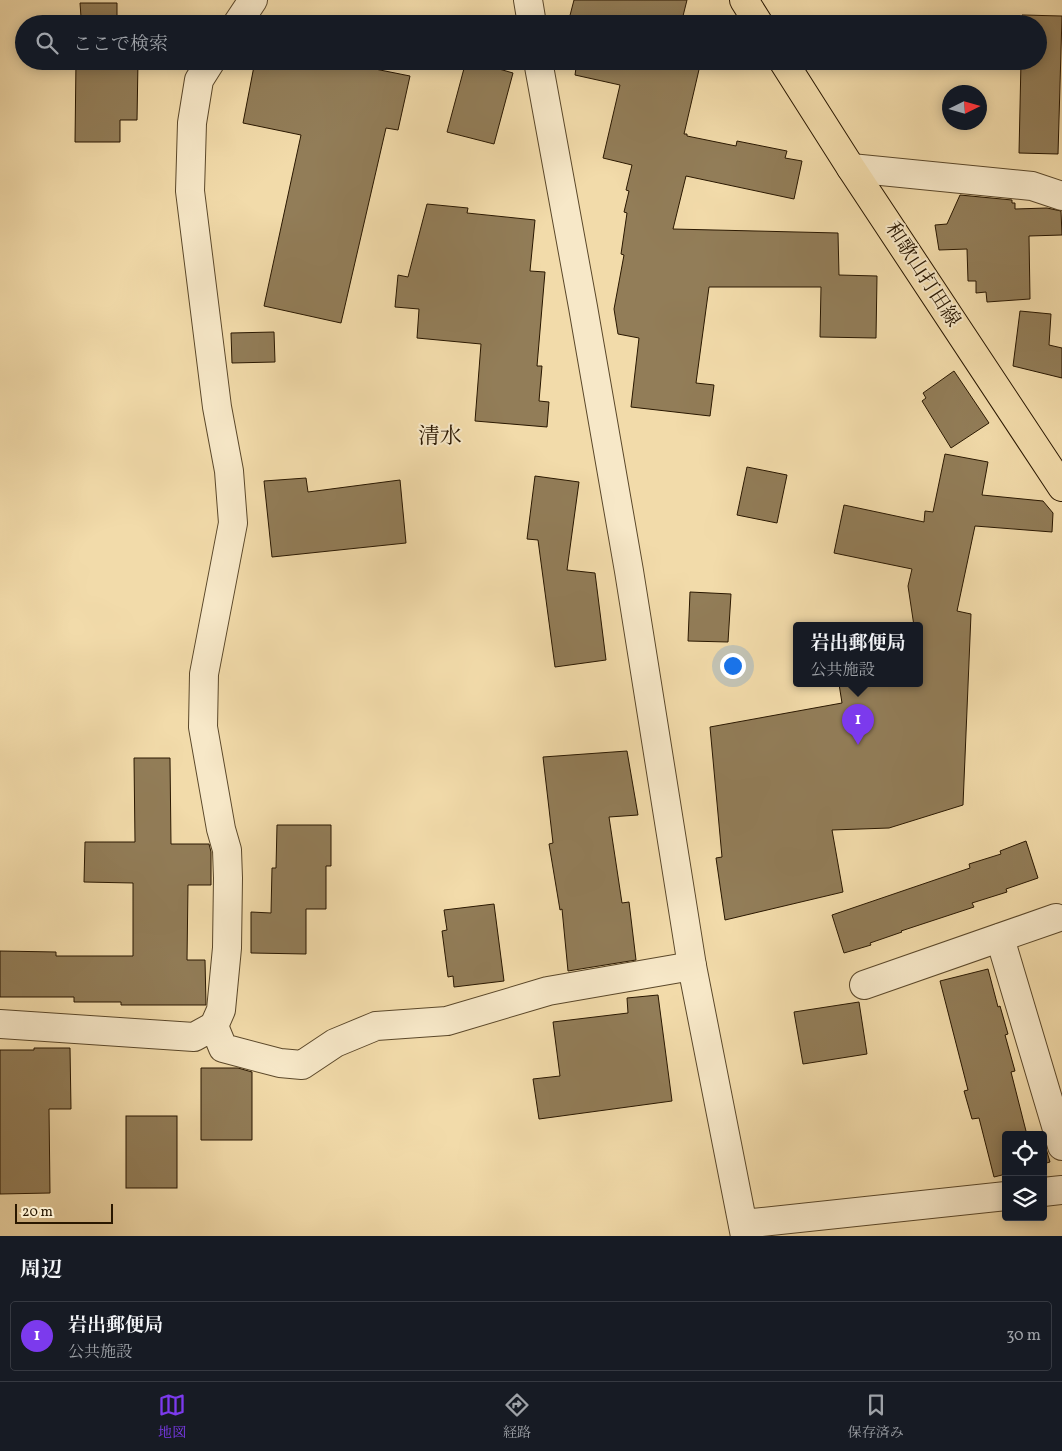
<!DOCTYPE html>
<html lang="ja">
<head>
<meta charset="utf-8">
<style>
  :root { --surface:#171b24; --page:#20242c; --text:#f1f3f6; --muted:#9ea1a6; --line:#363941; --accent:#7c3aed }
  body { margin:0; font-family:Vollkorn,"Noto Serif JP",serif; background:var(--page); color:var(--text) }
  .controls { position:absolute; right:15px; bottom:15px; display:grid; overflow:hidden; border-radius:5px; box-shadow:0 2px 12px #0003 }
  .controls button { width:45px; height:45px; display:grid; place-items:center; padding:0; border:0; border-bottom:1px solid var(--line); background:var(--surface); color:var(--text); font:25px sans-serif }
  .compass { position:absolute; left:942px; top:85px; width:45px; height:45px; border-radius:50%; background:var(--surface); box-shadow:0 2px 12px #0003; rotate:85deg }
  .scale { position:absolute; left:15px; bottom:12px; width:98px; box-sizing:border-box; padding-left:5px; border:2px solid #291700; border-top:0; font-size:14px; line-height:18px; white-space:nowrap; color:#291700; -webkit-text-stroke:4px #f7e8c8; paint-order:stroke }
  .you { position:absolute; left:732px; top:665px; width:18px; height:18px; margin:-12px; border:4px solid #fff; border-radius:50%; background:#1a73e8; box-shadow:0 0 0 8px #1a73e833 }
  .badge { display:grid; place-items:center; width:32px; height:32px; border-radius:50%; background:var(--accent); color:#fff; font-size:16px; font-weight:700 }
  .pin { position:absolute; translate:-50% -41px; filter:drop-shadow(0 1px 2px #0008) }
  .pin::after { content:''; position:absolute; top:26px; width:18px; height:15px; background:inherit; clip-path:polygon(0 0,100% 0,50% 100%) }
  .popup { position:absolute; left:793px; top:622px; width:130px; height:65px; box-sizing:border-box; display:grid; place-content:center; border-radius:5px; background:var(--surface); filter:drop-shadow(0 1px 4px #0005); font-size:16px; white-space:nowrap; color:var(--muted) }
  .popup b { font-size:19px; color:var(--text) }
  .popup::after { content:''; position:absolute; left:50%; top:100%; margin-left:-10px; border:10px solid transparent; border-top-color:var(--surface) }
  .list { margin:0; padding:0; list-style:none }
  h2 { display:flex; justify-content:space-between; align-items:center; height:65px; margin:0; padding:0 20px; font-size:21px }
  h2 small { font-size:16px; font-weight:400; color:var(--muted) }
  .list li { display:grid; grid-template-columns:32px 1fr auto; gap:15px; align-items:center; box-sizing:border-box; height:70px; margin:0 10px 10px; padding:0 10px; border:1px solid var(--line); border-radius:5px }
  .list b { display:block; font-size:19px; white-space:nowrap }
  .list p { margin:0; font-size:16px; white-space:nowrap; color:var(--muted) }
  .list em { font-size:16px; font-style:normal; color:var(--muted) }
  .icon { flex:none; width:28px; height:28px; fill:none; stroke:currentColor; stroke-width:2; stroke-linecap:round; stroke-linejoin:round }
  .map { position:relative; flex:none; width:1062px; height:1236px; overflow:hidden }
  .search { position:absolute; background:var(--surface); box-shadow:0 2px 12px #0003; left:15px; right:15px; top:15px; height:55px; display:flex; align-items:center; gap:12px; box-sizing:border-box; padding:0 18px; border-radius:28px; color:var(--muted); font-size:19px }
  .sheet { height:145px; background:var(--surface) }
  nav { display:flex; justify-content:space-around; align-items:center; box-sizing:border-box; height:70px; border-top:1px solid var(--line); background:var(--surface); font-size:14px; color:var(--muted) }
  nav a { display:grid; justify-items:center; gap:2px }
  nav .on { color:var(--accent) }
  .map>svg:first-child { display:block }
</style>
</head>
<body>
<div class="map">
<svg width="1062" height="1236" viewBox="0 0 1062 1236">
  <rect width="100%" height="100%" fill="#f2dbaa"/>
  <filter id="stains"><feTurbulence type="fractalNoise" baseFrequency=".004" numOctaves="4"/><feColorMatrix values="0 0 0 0 .2 0 0 0 0 .09 0 0 0 0 .02 0 0 0 .5 -.17"/></filter>
  <radialGradient id="worn" r=".72"><stop offset=".6" stop-color="#630" stop-opacity="0"/><stop offset="1" stop-color="#630" stop-opacity=".3"/></radialGradient>
  <g fill="#927d58" stroke="#291700">
    <path d="M 574,0 L 687,0 L 681,24 L 571,24 L 568,23 Z"/>
    <path d="M 80,3 L 117,3 L 117,24 L 76,24 L 76,16 L 81,17 Z"/>
    <path d="M 1022,15 L 1062,16 L 1058,154 L 1019,153 L 1021,61 L 1038,61 L 1038,24 L 1022,24 Z"/>
    <path d="M 76,61 L 138,61 L 137,120 L 120,120 L 120,142 L 75,142 Z"/>
    <path d="M 255,61 L 335,61 L 410,76 L 398,130 L 386,128 L 341,323 L 264,306 L 301,135 L 243,123 Z"/>
    <path d="M 466,61 L 471,61 L 513,73 L 494,144 L 447,132 Z"/>
    <path d="M 577,61 L 701,61 L 684,134 L 687,134 L 687,136 L 736,146 L 737,141 L 787,151 L 785,158 L 802,161 L 794,199 L 686,176 L 673,229 L 838,233 L 839,275 L 877,276 L 876,338 L 820,337 L 821,287 L 709,287 L 696,383 L 714,385 L 710,416 L 631,407 L 639,338 L 618,334 L 614,309 L 624,255 L 621,254 L 627,213 L 624,212 L 629,191 L 626,190 L 632,165 L 603,158 L 620,85 L 575,75 Z"/>
    <path d="M 960,195 L 1012,200 L 1012,203 L 1015,203 L 1015,209 L 1047,208 L 1061,211 L 1062,235 L 1029,236 L 1030,299 L 987,302 L 986,292 L 976,293 L 976,281 L 968,281 L 967,249 L 939,250 L 935,225 L 947,224 Z"/>
    <path d="M 427,204 L 468,208 L 467,213 L 535,220 L 530,271 L 545,272 L 537,366 L 542,366 L 539,401 L 549,402 L 547,427 L 475,421 L 481,344 L 417,338 L 419,309 L 395,307 L 398,275 L 408,277 Z"/>
    <path d="M 1020,311 L 1051,314 L 1049,345 L 1062,348 L 1062,378 L 1013,366 Z"/>
    <path d="M 274,332 L 275,362 L 232,363 L 231,333 Z"/>
    <path d="M 954,371 L 989,423 L 951,448 L 922,401 L 926,398 L 923,393 Z"/>
    <path d="M 945,454 L 988,462 L 982,495 L 1043,501 L 1053,513 L 1052,532 L 975,526 L 957,611 L 971,614 L 963,805 L 889,828 L 832,830 L 843,892 L 725,920 L 716,858 L 722,857 L 710,727 L 842,703 L 839,684 L 919,684 L 919,626 L 914,626 L 908,586 L 912,569 L 834,553 L 844,505 L 924,522 L 925,511 L 933,512 Z"/>
    <path d="M 747,467 L 787,475 L 777,523 L 737,515 Z"/>
    <path d="M 535,476 L 579,482 L 567,570 L 595,573 L 606,660 L 555,667 L 538,540 L 527,539 Z"/>
    <path d="M 306,478 L 308,492 L 400,480 L 406,543 L 272,557 L 264,481 Z"/>
    <path d="M 690,592 L 731,594 L 728,642 L 688,641 Z"/>
    <path d="M 627,751 L 638,815 L 609,817 L 622,903 L 629,902 L 636,960 L 568,971 L 562,909 L 560,910 L 549,844 L 553,843 L 543,757 Z"/>
    <path d="M 134,758 L 170,758 L 171,844 L 209,844 L 211,852 L 211,885 L 188,885 L 187,960 L 205,960 L 206,1005 L 121,1005 L 121,1002 L 74,1002 L 74,997 L 0,997 L 0,951 L 56,952 L 56,956 L 133,956 L 133,883 L 84,882 L 85,842 L 135,842 Z"/>
    <path d="M 277,825 L 331,825 L 331,866 L 326,866 L 326,909 L 306,909 L 306,954 L 251,953 L 251,912 L 271,913 L 272,868 L 276,868 Z"/>
    <path d="M 1026,841 L 1038,878 L 1006,889 L 1007,892 L 972,903 L 974,907 L 901,931 L 902,932 L 870,943 L 871,945 L 844,953 L 832,915 L 970,868 L 969,864 L 1001,854 L 1000,851 Z"/>
    <path d="M 494,904 L 504,981 L 454,987 L 453,976 L 448,977 L 442,931 L 447,930 L 444,910 Z"/>
    <path d="M 988,969 L 998,1007 L 1000,1006 L 1008,1034 L 1005,1035 L 1015,1071 L 1011,1072 L 1027,1135 L 1006,1135 L 1006,1174 L 994,1177 L 979,1118 L 972,1119 L 964,1091 L 968,1090 L 940,981 Z"/>
    <path d="M 658,995 L 672,1101 L 539,1119 L 533,1079 L 560,1076 L 553,1022 L 628,1013 L 627,998 Z"/>
    <path d="M 859,1002 L 867,1054 L 803,1064 L 794,1012 Z"/>
    <path d="M 34,1048 L 70,1048 L 71,1109 L 49,1109 L 50,1193 L 0,1194 L 0,1050 L 34,1050 Z"/>
    <path d="M 201,1068 L 238,1068 L 252,1072 L 252,1140 L 201,1140 Z"/>
    <rect x="126" y="1116" width="51" height="72"/>
    <path d="M 1043,1138 L 1050,1162 L 1043,1164 Z"/>
  </g>
  <g fill="none" stroke-linecap="round" stroke-linejoin="round">
    <g stroke="#5b482a" stroke-width="30">
      <g id="minor">
        <path d="M 528,0 L 532,24"/>
        <path d="M 237,24 L 253,0"/>
        <path d="M 211,61 L 199,80 L 192,123 L 190,191 L 217,407 L 229,471 L 233,523 L 204,674 L 203,727 L 221,829 L 227,850 L 228,878 L 227,948 L 221,1010 L 214,1026"/>
        <path d="M 538,61 L 583,307 L 629,571 L 692,966 L 745,1236"/>
        <path d="M 851,168 L 1032,186 L 1062,196"/>
        <path d="M 1000,938 L 1062,1146"/>
        <path d="M 864,985 L 1056,918"/>
        <path d="M 0,1024 L 194,1037 L 214,1026 L 223,1048 L 280,1063 L 302,1065 L 335,1043 L 376,1026 L 447,1021 L 548,991 L 692,966"/>
        <path d="M 1043,1192 L 1062,1190"/>
        <path d="M 743,1224 L 1006,1196"/>
      </g>
    </g>
    <g stroke="#291700" stroke-width="30">
      <g id="major">
        <path d="M 744,0 L 759,24"/>
        <path d="M 783,61 L 851,168 L 1062,487"/>
      </g>
    </g>
    <use href="#minor" stroke="#f7e8c8" stroke-width="28"/>
    <use href="#major" stroke="#f2dbaa" stroke-width="28"/>
  </g>
  <g text-anchor="middle" dominant-baseline="central" stroke-width="4" stroke-linejoin="round" paint-order="stroke">
    <g font-size="20" fill="#291700" stroke="#f7e8c8">
      <text transform="translate(922 275) rotate(57)">和歌山打田線</text>
    </g>
    <g font-size="22" fill="#291700" stroke="#f7e8c8">
      <text x="440" y="437">清水</text>
    </g>
  </g>
  <rect width="100%" height="100%" filter="url(#stains)"/>
  <rect width="100%" height="100%" fill="url(#worn)"/>
</svg>
<div class="controls">
<button><svg class="icon" aria-label="locate" viewBox="0 0 24 24"><circle cx="12" cy="12" r="6"/><path d="M12 2v4M12 18v4M2 12h4M18 12h4"/></svg></button>
<button><svg class="icon" aria-label="layers" viewBox="0 0 24 24"><path d="M12 4l9 5-9 5-9-5zM3 14l9 5 9-5"/></svg></button>
</div>
<svg class="compass" viewBox="-18 -18 36 36"><path d="M0-13l5 13h-10z" fill="#e53935"/><path d="M0 13l5-13h-10z" fill="#9ea1a6"/></svg>
<div class="scale">20 m</div>
<div class="you"></div>
<div class="pin badge" style="left:858px;top:745px">1</div>
<div class="popup"><b>岩出郵便局</b>公共施設</div>
<div class="search"><svg class="icon" aria-label="search" viewBox="0 0 24 24"><circle cx="10" cy="10" r="6"/><path d="M15 15l6 6"/></svg>ここで検索</div>
</div>
<section class="sheet">
<h2>周辺<small></small></h2>
<ul class="list">
<li><span class="badge">1</span><div><b>岩出郵便局</b><p>公共施設</p></div><em>30 m</em></li>
</ul>
</section>
<nav>
<a class="on"><svg class="icon" aria-label="map" viewBox="0 0 24 24"><path d="M3 6l6-2 6 2 6-2v14l-6 2-6-2-6 2zM9 4v14M15 6v14"/></svg>地図</a>
<a><svg class="icon" aria-label="directions" viewBox="0 0 24 24"><path d="M12 3l9 9-9 9-9-9zM9 14v-3h6M13 9l2 2-2 2"/></svg>経路</a>
<a><svg class="icon" aria-label="saved" viewBox="0 0 24 24"><path d="M7 4h10v16l-5-4-5 4z"/></svg>保存済み</a>
</nav>
</body>
</html>
